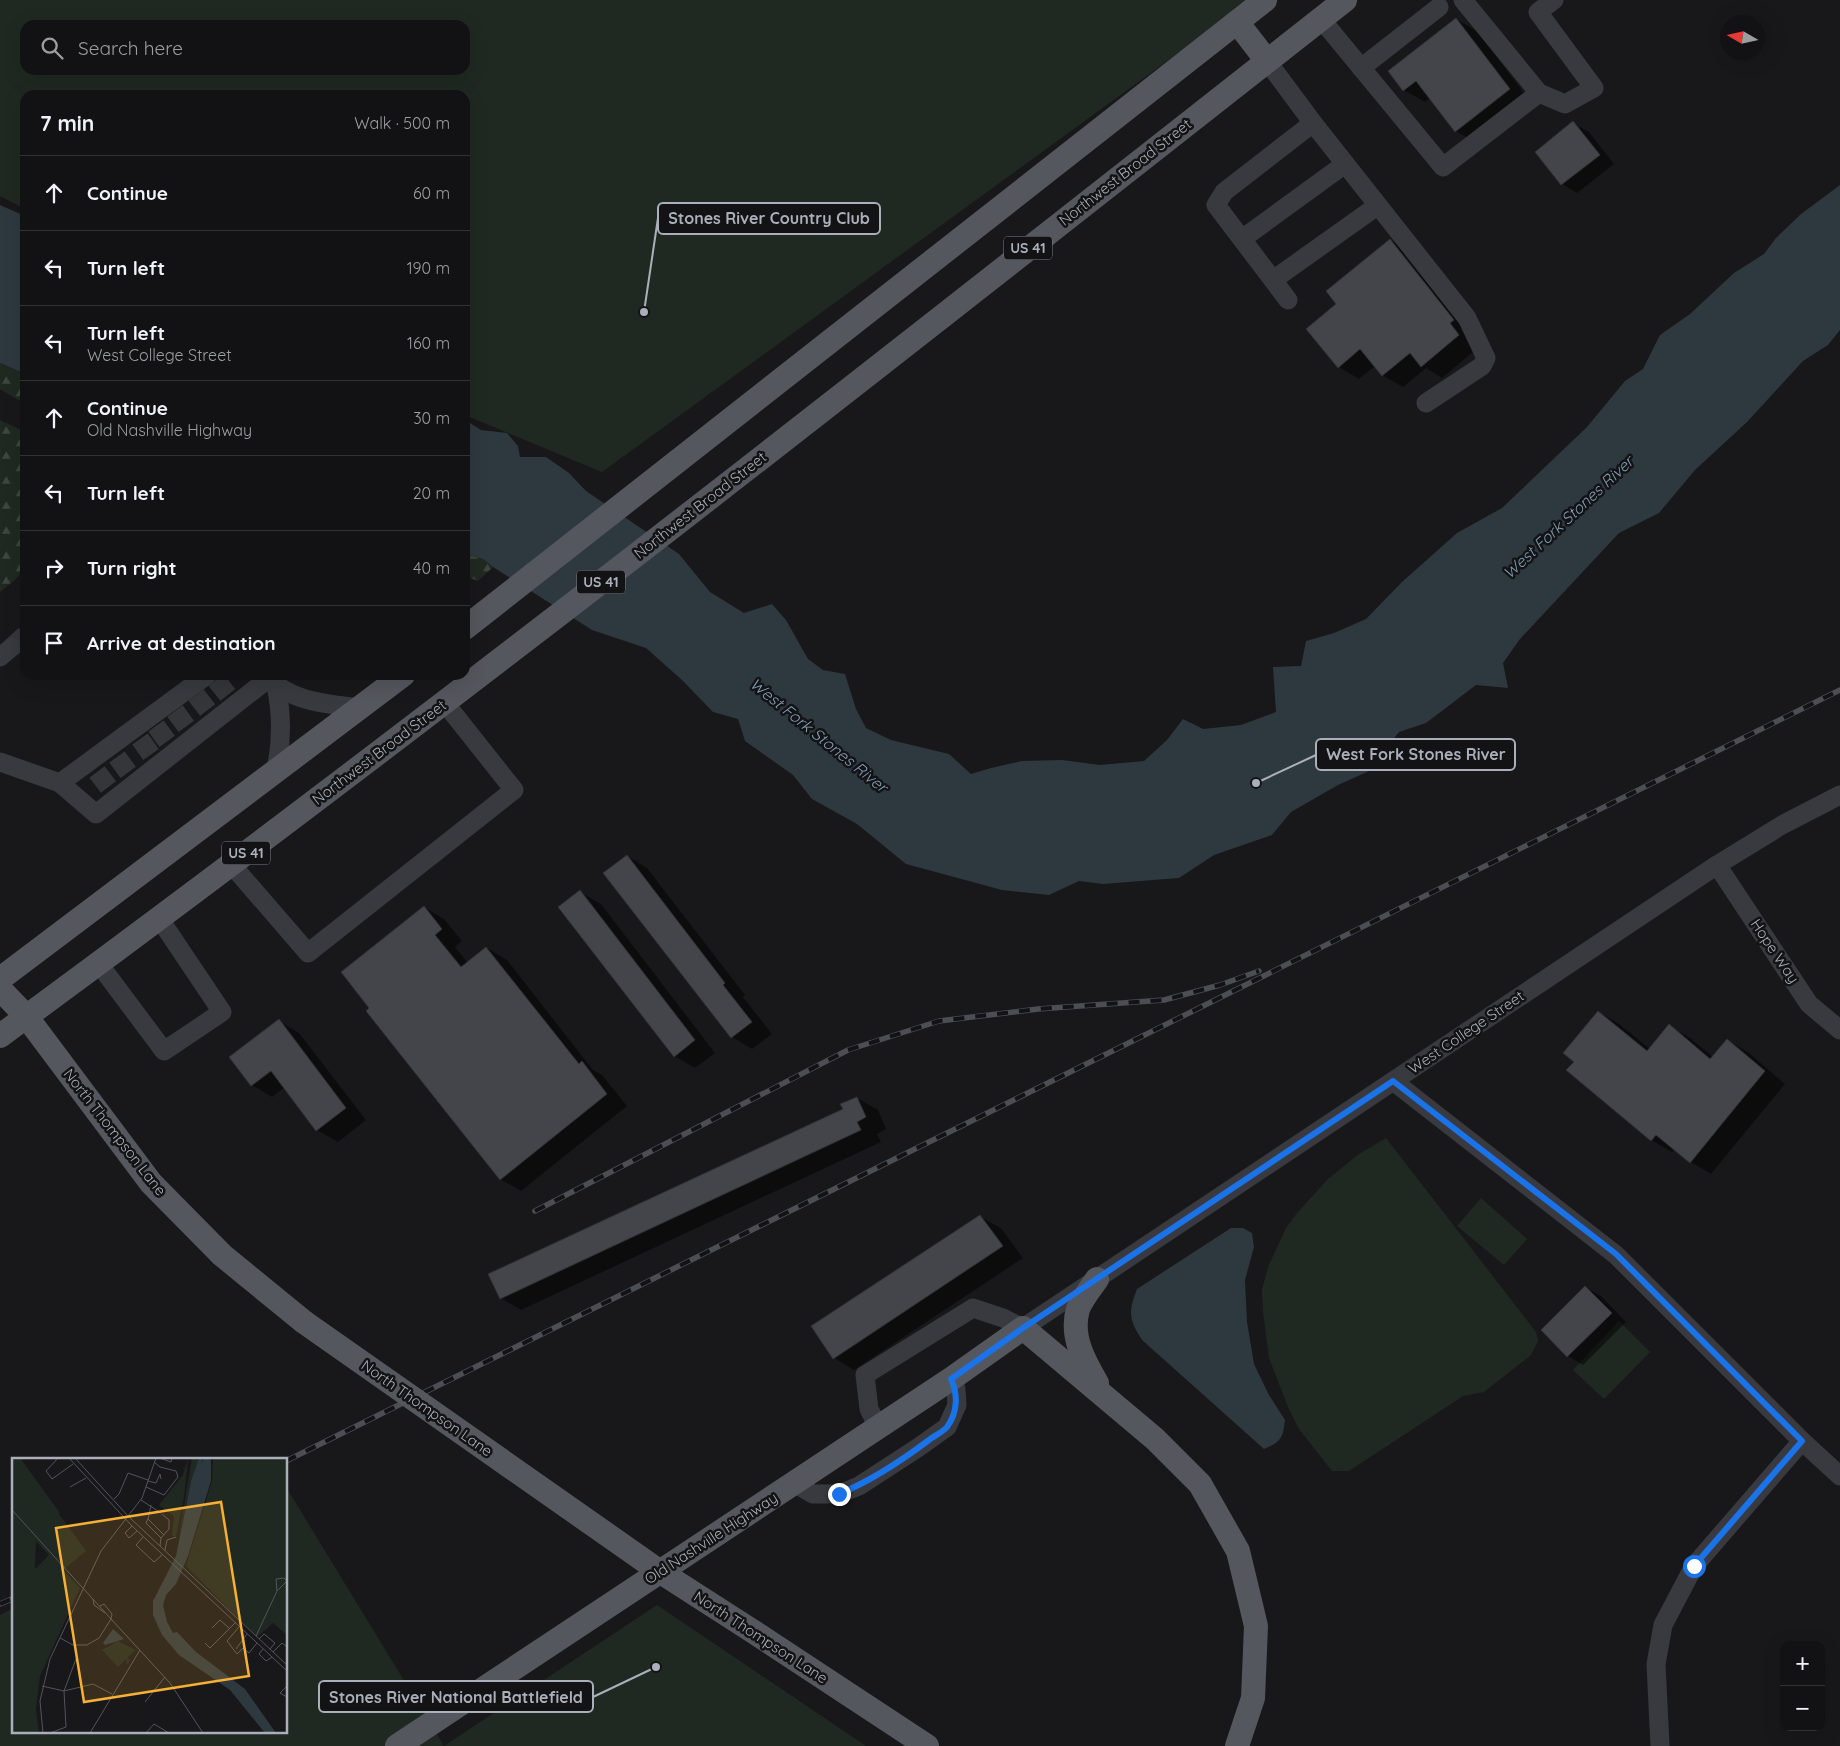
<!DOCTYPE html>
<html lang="en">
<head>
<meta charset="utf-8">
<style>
  :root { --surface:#121214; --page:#1b1b1d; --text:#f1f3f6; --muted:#9c9ea0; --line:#313234 }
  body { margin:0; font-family:Quicksand,sans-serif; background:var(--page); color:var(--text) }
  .controls { position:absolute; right:15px; bottom:15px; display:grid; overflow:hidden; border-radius:10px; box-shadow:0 5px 20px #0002 }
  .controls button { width:45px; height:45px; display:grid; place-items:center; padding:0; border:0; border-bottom:1px solid var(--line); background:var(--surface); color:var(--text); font:25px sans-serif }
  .compass { position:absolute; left:1720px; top:15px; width:45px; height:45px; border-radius:50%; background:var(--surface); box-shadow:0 5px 20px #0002; rotate:279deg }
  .stop { position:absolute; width:15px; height:15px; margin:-11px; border:4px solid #1a73e8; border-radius:50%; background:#fff }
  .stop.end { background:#1a73e8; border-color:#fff; box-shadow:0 1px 5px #0008 }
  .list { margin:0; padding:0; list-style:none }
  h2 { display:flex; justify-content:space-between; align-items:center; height:65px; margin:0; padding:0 20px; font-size:21px }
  h2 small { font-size:16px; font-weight:400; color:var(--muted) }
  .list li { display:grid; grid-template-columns:32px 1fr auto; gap:15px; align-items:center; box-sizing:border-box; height:75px; padding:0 20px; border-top:1px solid var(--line) }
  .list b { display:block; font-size:19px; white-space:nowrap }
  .list p { margin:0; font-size:16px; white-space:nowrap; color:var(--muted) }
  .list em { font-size:16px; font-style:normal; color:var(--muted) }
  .icon { flex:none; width:28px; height:28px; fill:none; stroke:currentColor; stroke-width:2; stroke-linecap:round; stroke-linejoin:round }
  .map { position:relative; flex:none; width:1840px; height:1746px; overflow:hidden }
  .search { position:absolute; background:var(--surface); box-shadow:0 5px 20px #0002; left:20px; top:20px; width:450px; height:55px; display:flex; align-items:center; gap:12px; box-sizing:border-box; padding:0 18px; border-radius:15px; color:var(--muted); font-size:19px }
  .panel { position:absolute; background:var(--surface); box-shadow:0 5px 20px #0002; left:20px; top:90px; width:450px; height:590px; border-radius:15px }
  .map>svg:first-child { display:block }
</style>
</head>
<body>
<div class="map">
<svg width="1840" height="1746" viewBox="0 0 1840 1746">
  <defs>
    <pattern id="forest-firs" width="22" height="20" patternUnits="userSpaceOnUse" patternTransform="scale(1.25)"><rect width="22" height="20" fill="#202921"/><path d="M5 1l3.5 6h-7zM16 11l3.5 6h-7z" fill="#3e463f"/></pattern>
  </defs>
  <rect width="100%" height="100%" fill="#18181a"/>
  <g fill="#202921" fill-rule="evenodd">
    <path d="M 0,0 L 1251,0 L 602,472 L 465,415 L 465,95 L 25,95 L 25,209 L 0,196 ZM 25,25 L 465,25 L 465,70 L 25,70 Z"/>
    <path d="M 1386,1138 L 1536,1332 L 1538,1341 L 1531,1355 L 1484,1392 L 1463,1396 L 1349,1471 L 1332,1471 L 1299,1429 L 1288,1407 L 1269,1358 L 1263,1312 L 1262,1290 L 1268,1267 L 1286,1228 L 1297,1213 L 1328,1179 L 1359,1154 Z"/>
    <path d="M 1481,1198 L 1527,1239 L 1504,1265 L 1457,1226 Z"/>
    <path d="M 1619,1321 L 1650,1352 L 1604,1399 L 1573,1370 Z"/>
    <path d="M 286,1487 L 444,1746 L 657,1605 L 866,1746 L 0,1746 L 0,1615 L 14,1608 L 14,1732 L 286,1732 Z"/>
  </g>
  <g fill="url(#forest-firs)">
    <path d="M 0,363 L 25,375 L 25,404 L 0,389 Z"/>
    <path d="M 0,420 L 25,432 L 25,568 L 15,580 L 0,592 Z"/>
    <path d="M 465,554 L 483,559 L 493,567 L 478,581 L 465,576 Z"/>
  </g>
  <g fill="#2e383f">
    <path d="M 1840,185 L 1840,330 L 1828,345 L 1803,361 L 1747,422 L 1695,470 L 1659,513 L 1619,533 L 1520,639 L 1503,663 L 1508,688 L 1476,685 L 1426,723 L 1399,732 L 1367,772 L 1338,785 L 1291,812 L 1272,835 L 1214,855 L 1179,878 L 1103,884 L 1079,881 L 1049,895 L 1002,890 L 906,864 L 857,824 L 812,799 L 793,775 L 745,741 L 738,719 L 713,712 L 682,680 L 646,648 L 592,630 L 493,567 L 483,559 L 465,554 L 465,420 L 481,430 L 507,433 L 518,446 L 520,457 L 546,457 L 569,473 L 586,491 L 679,554 L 710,592 L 744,613 L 772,604 L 786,620 L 808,659 L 823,670 L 845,674 L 856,709 L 866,728 L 891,740 L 949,754 L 971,774 L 991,768 L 1022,761 L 1062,760 L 1100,765 L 1144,761 L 1167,740 L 1183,719 L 1203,729 L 1241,725 L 1276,712 L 1273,667 L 1301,666 L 1306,641 L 1334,633 L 1366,619 L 1402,582 L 1457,533 L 1502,508 L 1587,427 L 1625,381 L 1643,369 L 1660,335 L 1690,314 L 1734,273 L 1764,254 L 1776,238 L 1801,214 Z"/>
    <path d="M 0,205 L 25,216 L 25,374 L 0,363 Z"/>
    <path d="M 1231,1228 L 1243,1228 L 1252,1233 L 1254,1247 L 1245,1280 L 1247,1322 L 1254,1364 L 1269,1395 L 1285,1420 C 1283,1438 1281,1442 1264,1449 L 1142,1340 C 1129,1320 1128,1312 1137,1289 Z"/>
  </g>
  <g fill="#0007">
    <path d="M 1456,19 L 1477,31 L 1530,101 L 1476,143 L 1456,131 L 1430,98 L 1425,102 L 1404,90 L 1389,71 Z"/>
    <path d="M 1573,123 L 1589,132 L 1614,164 L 1577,193 L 1562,184 L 1536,152 Z"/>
    <path d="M 1390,240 L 1411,252 L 1479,347 L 1442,378 L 1426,368 L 1403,387 L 1382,375 L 1375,366 L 1359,379 L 1339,367 L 1338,304 Z"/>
    <path d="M 627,856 L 647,868 L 745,995 L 743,997 L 772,1034 L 752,1049 L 732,1037 Z"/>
    <path d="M 580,892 L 601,904 L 715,1053 L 695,1068 L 674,1056 Z"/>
    <path d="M 424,907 L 444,919 L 462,941 L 455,947 L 468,963 L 487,948 L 507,960 L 593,1070 L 602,1075 L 627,1106 L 521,1191 L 500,1179 Z"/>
    <path d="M 1599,1012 L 1619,1024 L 1650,1049 L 1669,1026 L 1690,1038 L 1713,1057 L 1727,1040 L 1748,1052 L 1785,1084 L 1711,1174 L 1691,1162 L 1675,1149 L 1672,1152 L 1651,1140 L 1576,1061 Z"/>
    <path d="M 279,1021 L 299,1033 L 366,1120 L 338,1142 L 317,1130 L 285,1087 L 272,1097 L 252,1085 Z"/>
    <path d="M 857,1098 L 878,1110 L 886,1129 L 877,1134 L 881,1142 L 521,1310 L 501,1298 L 844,1110 Z"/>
    <path d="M 980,1217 L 1001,1228 L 1023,1258 L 854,1370 L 834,1358 Z"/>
    <path d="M 1586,1288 L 1601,1296 L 1626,1322 L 1583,1365 L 1568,1356 Z"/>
  </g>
  <g fill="#44454a" stroke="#323236">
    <path d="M 1456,18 L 1510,89 L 1455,132 L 1416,81 L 1403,91 L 1388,71 Z"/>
    <path d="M 1573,121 L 1600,155 L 1561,185 L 1535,152 Z"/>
    <path d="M 1390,239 L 1454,320 L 1450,323 L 1459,335 L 1421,367 L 1410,353 L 1382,376 L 1360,349 L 1338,368 L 1306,329 L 1336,304 L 1326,291 Z"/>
    <path d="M 627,855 L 725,983 L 723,985 L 752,1022 L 731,1038 L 603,873 Z"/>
    <path d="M 580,890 L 695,1040 L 674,1057 L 558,907 Z"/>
    <path d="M 424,906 L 442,929 L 435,935 L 461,967 L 486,947 L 579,1064 L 582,1061 L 607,1094 L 500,1180 L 366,1011 L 369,1008 L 341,972 Z"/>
    <path d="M 1598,1011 L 1647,1051 L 1669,1024 L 1710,1059 L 1727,1039 L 1765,1071 L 1690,1163 L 1656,1135 L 1651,1141 L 1566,1070 L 1574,1062 L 1563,1053 Z"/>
    <path d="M 279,1019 L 346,1108 L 316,1131 L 271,1071 L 251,1086 L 229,1057 Z"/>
    <path d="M 857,1097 L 866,1117 L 857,1122 L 861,1130 L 500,1299 L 488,1274 L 843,1109 L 840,1104 Z"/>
    <path d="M 980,1215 L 1003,1246 L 833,1359 L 811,1326 Z"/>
    <path d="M 1585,1286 L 1612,1313 L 1567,1357 L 1541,1330 Z"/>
  </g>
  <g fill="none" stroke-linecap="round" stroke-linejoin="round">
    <g stroke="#35363a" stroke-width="19" stroke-dasharray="19 9" stroke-linecap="butt">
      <path d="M 12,647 L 25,635"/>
      <path d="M 216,680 L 232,700"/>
      <path d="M 196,695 L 213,717"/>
      <path d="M 175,711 L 192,734"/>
      <path d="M 156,726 L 172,748"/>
      <path d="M 140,739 L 155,760"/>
      <path d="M 117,757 L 133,779"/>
      <path d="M 97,772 L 113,793"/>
    </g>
    <g stroke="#393a3f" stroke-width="19">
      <path d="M 1463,0 L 1539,93"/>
      <path d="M 1321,19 L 1443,167 L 1539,93 L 1565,104 L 1594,88 L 1538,12 L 1554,0"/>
      <path d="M 1267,61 L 1313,123 L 1467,318 L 1486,358 L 1482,366 L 1426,403"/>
      <path d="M 1361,68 L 1439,7"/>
      <path d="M 1242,239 L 1345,164"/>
      <path d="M 1273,280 L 1377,206"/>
      <path d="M 1288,300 L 1216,205 L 1224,192 L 1313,123"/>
      <path d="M 0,657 L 12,647"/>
      <path d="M 266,675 C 289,702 327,704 360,708"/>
      <path d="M 276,686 C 282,714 282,742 276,770"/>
      <path d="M 0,762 L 60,783 L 207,675"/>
      <path d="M 60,783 L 96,814 L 269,678"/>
      <path d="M 231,864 L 308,953 L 514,790 L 445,703"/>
      <path d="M 1717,865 L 1809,1004 L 1840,1030"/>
      <path d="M 99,964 L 164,1051 L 222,1012 L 159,918"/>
      <path d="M 1393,1081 L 1616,1255 L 1802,1441 L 1840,1476"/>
      <path d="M 878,1427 L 869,1409 L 865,1375 L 973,1308 L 1003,1318 L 1023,1328 L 1717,865 L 1782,825 L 1840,795"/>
      <path d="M 794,1483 L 813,1494 L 839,1494 L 859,1486 L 919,1447 L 947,1427 L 957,1405 L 956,1389 L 951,1379"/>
      <path d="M 1660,1746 L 1656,1664 L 1663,1625 L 1694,1566 L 1802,1441"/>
    </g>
    <g stroke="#55575e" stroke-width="24">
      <path d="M 1237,22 L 1267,61"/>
      <path d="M 465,628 L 1265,0"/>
      <path d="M 0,979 L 403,675"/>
      <path d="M 0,989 L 26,1016 L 151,1183 L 222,1255 L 304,1322"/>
      <path d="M 0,1036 C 456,701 900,350 1345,0"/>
      <path d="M 1097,1279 C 1091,1288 1082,1299 1078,1309 C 1070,1336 1084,1361 1097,1383"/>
      <path d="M 760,1636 L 927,1746"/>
      <path d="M 397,1746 L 951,1379 L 1023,1328 L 1155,1439 L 1200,1484 L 1238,1551 L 1256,1626 L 1253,1698 L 1237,1746"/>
    </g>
    <g stroke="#4c4e54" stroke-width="5.5">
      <g id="rail">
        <path d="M 535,1211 L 848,1050 L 939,1021 L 1038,1009 L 1164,1000 L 1220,985 L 1259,971"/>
        <path d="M 286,1461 L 1840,690"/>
        <path d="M 0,1604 L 14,1598"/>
      </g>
    </g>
    <use href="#rail" stroke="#131315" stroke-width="4" stroke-dasharray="11" stroke-linecap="butt"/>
    <path stroke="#55575e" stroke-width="24" d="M 304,1322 L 659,1571 L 760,1636"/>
  </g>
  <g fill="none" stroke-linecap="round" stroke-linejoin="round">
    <path stroke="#1a73e8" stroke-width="6" d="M 839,1494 C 871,1481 901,1461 929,1440 C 934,1436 943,1432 947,1427 C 958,1412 958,1394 951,1379 L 1023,1328 L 1393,1081 L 1616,1254 L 1802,1441 L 1694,1566"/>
  </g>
  <g text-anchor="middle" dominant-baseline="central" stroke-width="5" stroke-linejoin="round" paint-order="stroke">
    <g fill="#131315" stroke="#7d8088" stroke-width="1">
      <rect x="1004" y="236.5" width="48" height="23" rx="4"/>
      <rect x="577" y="570.5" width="48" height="23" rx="4"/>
      <rect x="222" y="841.5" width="48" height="23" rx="4"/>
    </g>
    <g font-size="14" font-weight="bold" fill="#aaafba">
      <text x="1028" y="248">US 41</text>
      <text x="601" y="582">US 41</text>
      <text x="246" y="853">US 41</text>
    </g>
    <g font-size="15" fill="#aaafba" stroke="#131315">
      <text transform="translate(1125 172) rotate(-38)">Northwest Broad Street</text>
      <text transform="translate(700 505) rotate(-38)">Northwest Broad Street</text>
      <text transform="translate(379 752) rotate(-37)">Northwest Broad Street</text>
      <text transform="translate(1775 951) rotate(56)">Hope Way</text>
      <text transform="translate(1466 1032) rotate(-34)">West College Street</text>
      <text transform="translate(115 1132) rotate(52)">North Thompson Lane</text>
      <text transform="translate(427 1408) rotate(35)">North Thompson Lane</text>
      <text transform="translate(711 1538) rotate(-33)">Old Nashville Highway</text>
      <text transform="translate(761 1637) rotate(33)">North Thompson Lane</text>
    </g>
    <g font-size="16" font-style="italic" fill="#819eb5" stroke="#131315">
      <text transform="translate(1568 517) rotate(-43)">West Fork Stones River</text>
      <text transform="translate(819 735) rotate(39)">West Fork Stones River</text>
    </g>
  </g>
  <g transform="translate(12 1458)">
    <rect width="275" height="275" fill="#18181a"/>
    <path d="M 0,0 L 6,0 L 74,93 L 51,112 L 68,130 L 28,218 L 24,251 L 27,275 L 0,275 ZM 24,83 L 37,97 L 23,111 L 23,110 ZM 201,0 L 275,0 L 275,177 L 261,165 L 245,179 L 174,108 L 200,23 ZM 106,183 L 123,192 L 115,200 L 118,202 L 115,207 L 114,201 L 106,209 L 90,192 Z" fill="#202921" fill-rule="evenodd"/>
    <path d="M 0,0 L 8,0 L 48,55 L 20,68 L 3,51 L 0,47 ZM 176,0 L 172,39 L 164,78 L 160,78 L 162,58 L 147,47 L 171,17 ZM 180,0 L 187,0 L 179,23 L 167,78 ZM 23,84 L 23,113 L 28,115 L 43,104 L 24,121 L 22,196 L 0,232 L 0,154 L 11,164 L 9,194 L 16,194 L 20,88 Z" fill="#202921"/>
    <path d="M 187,0 L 191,0 L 189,6 L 192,0 L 199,0 L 199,23 L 176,98 L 164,126 L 154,137 L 151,147 L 155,164 L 161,175 L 165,174 L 184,194 L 233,231 L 264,275 L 253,275 L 218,232 L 167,197 L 150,177 L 141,157 L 141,143 L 164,98 L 179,23 ZM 101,171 L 112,181 L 93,187 L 91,185 Z" fill="#2e383f"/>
    <path fill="none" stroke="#52545a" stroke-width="1" d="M 46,0 L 34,13 L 40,21 L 61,6M 57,0 L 120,68 L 275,213M 63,0 L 116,58 L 275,207M 148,0 L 159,4 L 160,0M 136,23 L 144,25 L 148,16 L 149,21M 58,29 L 74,20M 134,29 L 152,37 L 166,19 L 164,13 L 148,9 L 142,4M 102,41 L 107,36 L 116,15 L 136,22M 129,42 L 149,55M 139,47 L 136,61 L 152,77M 0,52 L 99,161 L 87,180 L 75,187 L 61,187 L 48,180M 136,61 L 134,65 L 149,80M 120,68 L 113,75 L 117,80 L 125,73M 131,79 L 124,87 L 142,104 L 150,97M 148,88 L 149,80 L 157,71 L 157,62 L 150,56M 153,92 L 155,82 L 164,79M 81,141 L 82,147 L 93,155M 88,148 L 92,146 L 100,156 L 99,161 L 158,225 L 191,275M 227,169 L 215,183 L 225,196 L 231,190 L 237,195 L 245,185M 200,170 L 208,162 L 217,170M 244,178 L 265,133 L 275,123 L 272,120 L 264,121 L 265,133M 247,181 L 252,176 L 263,185 L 258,191M 193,185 L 198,190 L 223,165M 224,191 L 235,176M 251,191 L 247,196 L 254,203 L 260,199M 261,194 L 270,185 L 275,189M 30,228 L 52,233 L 54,269 L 38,275M 275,228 L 268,235 L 275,239M 52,233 L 81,226 L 100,236M 52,233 L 64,201M 133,244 L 153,219M 31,275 L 28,243 L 38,201 L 89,93 L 130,40 L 144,0M 78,275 L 128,192M 134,275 L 142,266 L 157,275"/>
    <path fill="#f5b035" fill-opacity="0.15" stroke="#f5b035" stroke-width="2.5" d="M 209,44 L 237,218 L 72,244 L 44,70 Z"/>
    <rect width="275" height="275" fill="none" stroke="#aaafba" stroke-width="2.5"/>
  </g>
  <path fill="none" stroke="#aaafba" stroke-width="2" d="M644 312L658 218M1256 783L1316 755M656 1667L593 1697"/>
  <g fill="#aaafba" stroke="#131315" stroke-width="2">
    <circle cx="644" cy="312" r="5"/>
    <circle cx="1256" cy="783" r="5"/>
    <circle cx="656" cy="1667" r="5"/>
  </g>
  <g fill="#131315" stroke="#aaafba" stroke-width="2">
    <rect x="658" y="203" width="222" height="31" rx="5"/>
    <rect x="1316" y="739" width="199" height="31" rx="5"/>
    <rect x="319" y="1681" width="274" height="31" rx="5"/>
  </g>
  <g font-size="16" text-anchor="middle" font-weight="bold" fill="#aaafba">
    <text x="769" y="224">Stones River Country Club</text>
    <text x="1416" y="760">West Fork Stones River</text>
    <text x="456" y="1703">Stones River National Battlefield</text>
  </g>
</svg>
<div class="controls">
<button>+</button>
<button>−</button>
</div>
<svg class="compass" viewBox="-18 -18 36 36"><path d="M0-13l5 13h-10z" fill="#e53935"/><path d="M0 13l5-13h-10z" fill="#9c9ea0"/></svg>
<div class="stop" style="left:1694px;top:1566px"></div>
<div class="stop end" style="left:839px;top:1494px"></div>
<div class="search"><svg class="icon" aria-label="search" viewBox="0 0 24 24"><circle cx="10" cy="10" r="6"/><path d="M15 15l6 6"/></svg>Search here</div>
<section class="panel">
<h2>7 min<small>Walk · 500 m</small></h2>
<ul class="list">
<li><svg class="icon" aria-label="ahead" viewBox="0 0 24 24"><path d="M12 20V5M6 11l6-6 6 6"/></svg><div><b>Continue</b></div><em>60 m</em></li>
<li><svg class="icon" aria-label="left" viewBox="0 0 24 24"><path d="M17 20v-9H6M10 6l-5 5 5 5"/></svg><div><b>Turn left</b></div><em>190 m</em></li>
<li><svg class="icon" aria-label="left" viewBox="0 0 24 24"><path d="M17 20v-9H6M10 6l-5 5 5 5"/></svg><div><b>Turn left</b><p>West College Street</p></div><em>160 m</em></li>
<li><svg class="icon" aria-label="ahead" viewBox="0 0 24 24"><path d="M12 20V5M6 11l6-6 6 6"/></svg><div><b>Continue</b><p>Old Nashville Highway</p></div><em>30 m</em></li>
<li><svg class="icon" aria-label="left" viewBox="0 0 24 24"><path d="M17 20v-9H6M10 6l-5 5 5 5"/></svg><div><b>Turn left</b></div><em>20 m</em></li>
<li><svg class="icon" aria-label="right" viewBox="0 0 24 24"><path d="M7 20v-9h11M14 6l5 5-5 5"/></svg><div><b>Turn right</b></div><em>40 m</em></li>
<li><svg class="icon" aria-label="arrive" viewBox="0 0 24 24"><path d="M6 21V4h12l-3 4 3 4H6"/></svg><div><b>Arrive at destination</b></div></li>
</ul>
</section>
</div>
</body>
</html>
